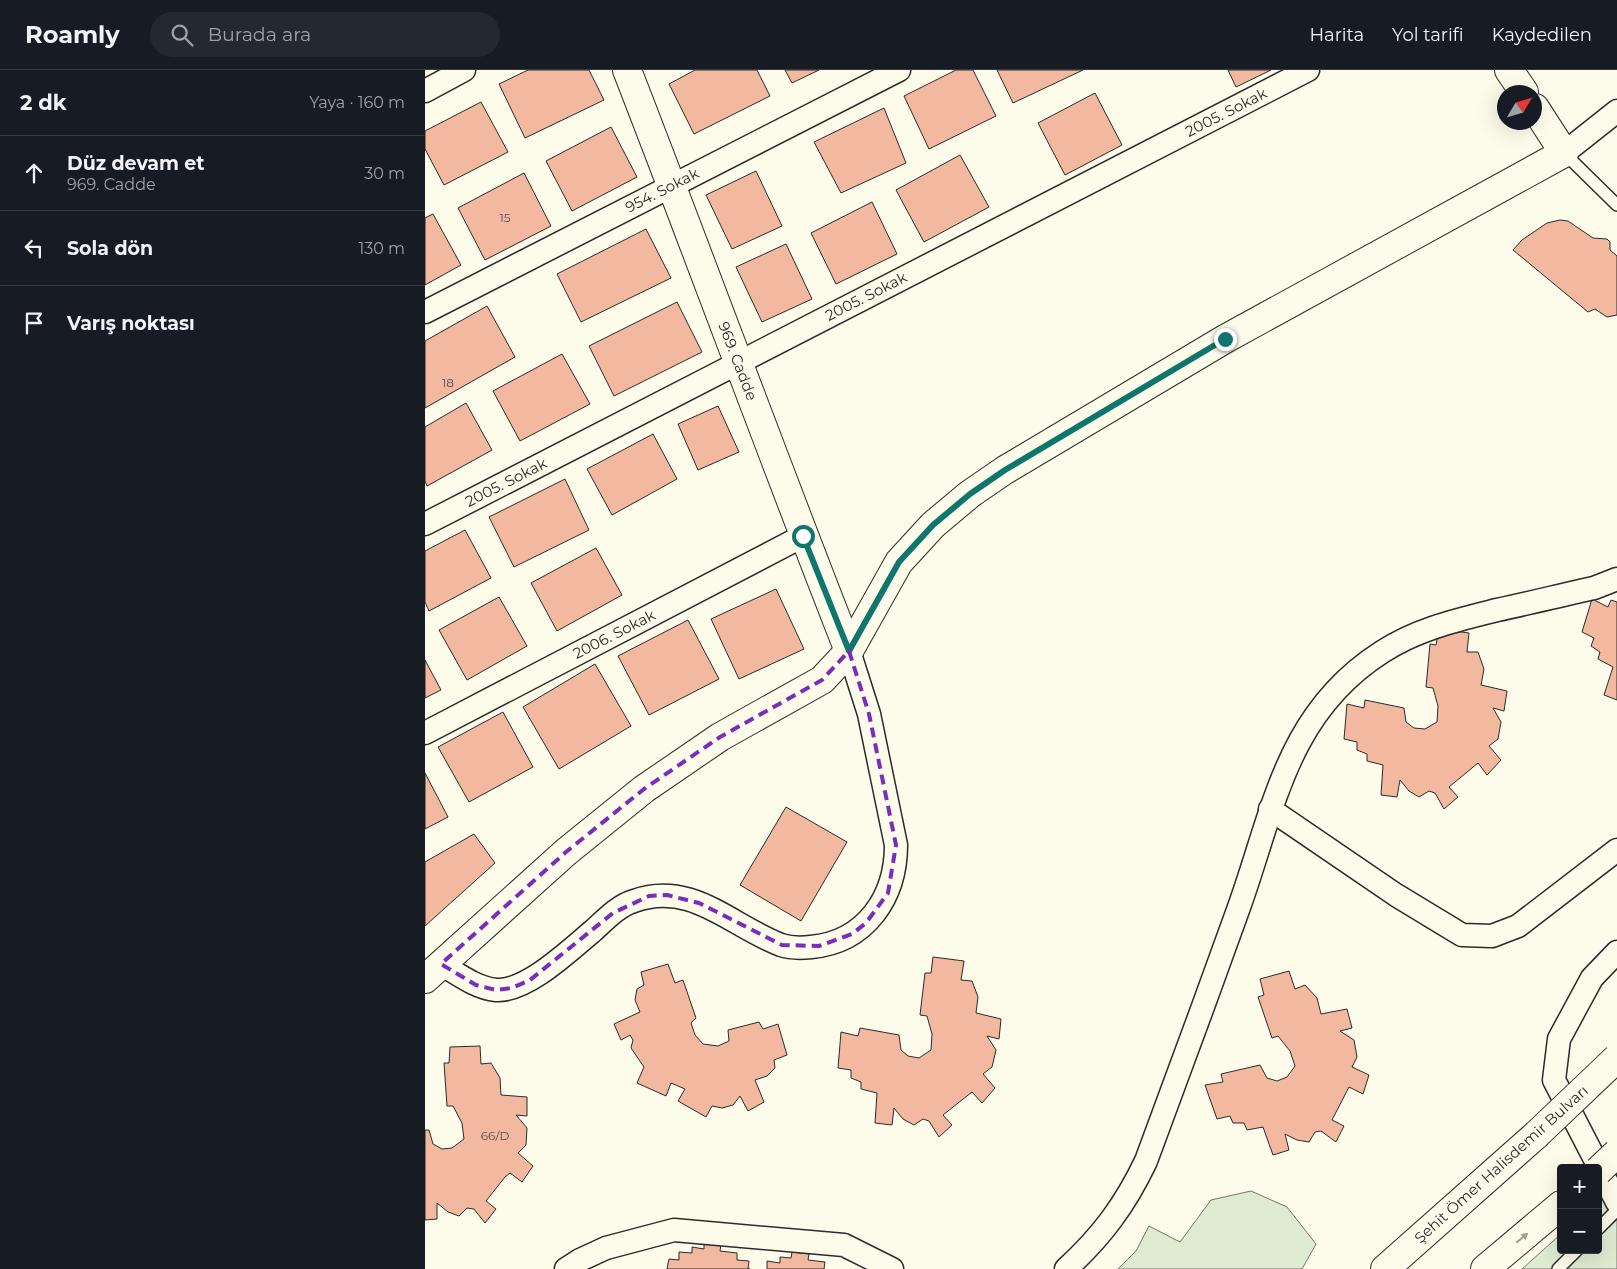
<!DOCTYPE html>
<html lang="tr">
<head>
<meta charset="utf-8">
<style>
  :root { --surface:#171b24; --page:#242831; --text:#f1f3f6; --muted:#9ea1a6; --line:#363941 }
  body { margin:0; font-family:Montserrat,sans-serif; background:var(--page); color:var(--text) }
  .controls { position:absolute; right:15px; bottom:15px; display:grid; overflow:hidden; border-radius:5px; box-shadow:0 5px 20px #0002 }
  .controls button { width:45px; height:45px; display:grid; place-items:center; padding:0; border:0; border-bottom:1px solid var(--line); background:var(--surface); color:var(--text); font:25px sans-serif }
  .compass { position:absolute; left:1072px; top:15px; width:45px; height:45px; border-radius:50%; background:var(--surface); box-shadow:0 5px 20px #0002; rotate:52deg }
  .stop { position:absolute; width:15px; height:15px; margin:-11px; border:4px solid #0f766e; border-radius:50%; background:#fff }
  .stop.end { background:#0f766e; border-color:#fff; box-shadow:0 1px 5px #0008 }
  .list { margin:0; padding:0; list-style:none }
  h2 { display:flex; justify-content:space-between; align-items:center; height:65px; margin:0; padding:0 20px; font-size:21px }
  h2 small { font-size:16px; font-weight:400; color:var(--muted) }
  .list li { display:grid; grid-template-columns:32px 1fr auto; gap:15px; align-items:center; box-sizing:border-box; height:75px; padding:0 20px; border-top:1px solid var(--line) }
  .list b { display:block; font-size:19px; white-space:nowrap }
  .list p { margin:0; font-size:16px; white-space:nowrap; color:var(--muted) }
  .list em { font-size:16px; font-style:normal; color:var(--muted) }
  .icon { flex:none; width:28px; height:28px; fill:none; stroke:currentColor; stroke-width:2; stroke-linecap:round; stroke-linejoin:round }
  .map { position:relative; flex:none; width:1192px; height:1199px; overflow:hidden }
  header { display:flex; align-items:center; gap:30px; box-sizing:border-box; height:70px; padding:0 25px; background:var(--surface); border-bottom:1px solid var(--line) }
  header strong { font-size:24px }
  nav { display:flex; gap:28px; margin-inline-start:auto; font-size:18px }
  .search { width:350px; height:45px; background:var(--page); display:flex; align-items:center; gap:12px; box-sizing:border-box; padding:0 18px; border-radius:28px; color:var(--muted); font-size:19px }
  main { display:flex }
  aside { flex:1; background:var(--surface) }
  .map>svg:first-child { display:block }
</style>
</head>
<body>
<header>
<strong>Roamly</strong>
<div class="search"><svg class="icon" aria-label="search" viewBox="0 0 24 24"><circle cx="10" cy="10" r="6"/><path d="M15 15l6 6"/></svg>Burada ara</div>
<nav><a>Harita</a><a>Yol tarifi</a><a>Kaydedilen</a></nav>
</header>
<main>
<aside>
<h2>2 dk<small>Yaya · 160 m</small></h2>
<ul class="list">
<li><svg class="icon" aria-label="ahead" viewBox="0 0 24 24"><path d="M12 20V5M6 11l6-6 6 6"/></svg><div><b>Düz devam et</b><p>969. Cadde</p></div><em>30 m</em></li>
<li><svg class="icon" aria-label="left" viewBox="0 0 24 24"><path d="M17 20v-9H6M10 6l-5 5 5 5"/></svg><div><b>Sola dön</b></div><em>130 m</em></li>
<li><svg class="icon" aria-label="arrive" viewBox="0 0 24 24"><path d="M6 21V4h12l-3 4 3 4H6"/></svg><div><b>Varış noktası</b></div></li>
</ul>
</aside>
<div class="map">
<svg width="1192" height="1199" viewBox="0 0 1192 1199">
  <rect width="100%" height="100%" fill="#fdfbea"/>
  <g fill="#deebd1" stroke="#74746e">
    <path d="M 1192,1113 L 1192,1199 L 1097,1199 L 1136,1164 L 1136,1180 L 1173,1180 L 1173,1130 Z"/>
    <path d="M 826,1121 L 862,1137 L 891,1174 L 877,1199 L 693,1199 L 711,1181 L 724,1156 L 755,1172 L 786,1130 Z"/>
  </g>
  <g fill="#f2b8a0" stroke="#2b2b2b">
    <path d="M 103,0 L 164,0 L 179,30 L 100,68 L 74,14 Z"/>
    <path d="M 270,0 L 332,0 L 345,26 L 269,64 L 244,14 Z"/>
    <path d="M 360,0 L 394,0 L 367,13 Z"/>
    <path d="M 531,0 L 548,0 L 571,46 L 504,79 L 479,26 Z"/>
    <path d="M 572,0 L 658,0 L 588,33 Z"/>
    <path d="M 803,0 L 846,0 L 811,17 Z"/>
    <path d="M 670,23 L 697,75 L 640,105 L 613,53 Z"/>
    <path d="M 56,32 L 83,82 L 19,115 L 0,79 L 0,61 Z"/>
    <path d="M 459,38 L 481,93 L 416,123 L 389,72 Z"/>
    <path d="M 186,57 L 212,107 L 147,141 L 121,91 Z"/>
    <path d="M 535,85 L 564,137 L 499,172 L 471,120 Z"/>
    <path d="M 331,101 L 357,156 L 307,179 L 281,125 Z"/>
    <path d="M 99,103 L 126,156 L 60,190 L 33,138 Z"/>
    <path d="M 447,132 L 472,184 L 411,214 L 386,163 Z"/>
    <path d="M 8,144 L 36,195 L 0,215 L 0,148 Z"/>
    <path d="M 1135,150 L 1143,151 L 1168,168 L 1182,169 L 1185,172 L 1185,180 L 1192,186 L 1192,245 L 1182,247 L 1170,239 L 1163,242 L 1088,180 L 1097,170 L 1122,153 Z"/>
    <path d="M 221,159 L 246,208 L 156,252 L 132,204 Z"/>
    <path d="M 361,174 L 387,229 L 337,252 L 311,197 Z"/>
    <path d="M 252,232 L 277,282 L 189,326 L 164,276 Z"/>
    <path d="M 62,236 L 90,287 L 0,338 L 0,271 Z"/>
    <path d="M 137,284 L 165,334 L 95,371 L 68,321 Z"/>
    <path d="M 41,333 L 67,380 L 2,416 L 0,411 L 0,357 Z"/>
    <path d="M 293,336 L 314,382 L 273,400 L 253,354 Z"/>
    <path d="M 228,364 L 252,409 L 187,445 L 162,399 Z"/>
    <path d="M 140,409 L 164,460 L 89,497 L 64,447 Z"/>
    <path d="M 40,460 L 66,508 L 4,541 L 0,532 L 0,481 Z"/>
    <path d="M 171,478 L 197,525 L 132,561 L 106,513 Z"/>
    <path d="M 351,519 L 379,579 L 314,609 L 286,549 Z"/>
    <path d="M 74,527 L 102,576 L 42,610 L 14,560 Z"/>
    <path d="M 1167,529 L 1183,537 L 1186,530 L 1192,532 L 1192,630 L 1179,625 L 1188,597 L 1173,589 L 1175,582 L 1166,576 L 1169,568 L 1157,562 Z"/>
    <path d="M 263,550 L 294,609 L 224,645 L 193,586 Z"/>
    <path d="M 1014,559 L 1044,563 L 1042,582 L 1053,582 L 1059,599 L 1056,615 L 1082,621 L 1079,641 L 1068,638 L 1076,652 L 1073,669 L 1064,676 L 1076,690 L 1062,705 L 1053,693 L 1024,717 L 1033,727 L 1019,739 L 1010,723 L 1004,721 L 994,727 L 984,721 L 975,710 L 972,727 L 956,725 L 958,695 L 942,691 L 942,684 L 932,680 L 932,672 L 919,669 L 922,634 L 939,638 L 940,630 L 979,638 L 981,652 L 989,658 L 1000,659 L 1012,652 L 1013,636 L 1008,618 L 1001,617 L 1005,574 L 1011,575 Z"/>
    <path d="M 0,590 L 16,620 L 0,628 Z"/>
    <path d="M 170,594 L 206,656 L 134,699 L 98,637 Z"/>
    <path d="M 78,642 L 108,697 L 44,732 L 13,677 Z"/>
    <path d="M 0,703 L 23,747 L 0,759 Z"/>
    <path d="M 361,737 L 422,772 L 376,851 L 315,815 Z"/>
    <path d="M 49,764 L 70,793 L 0,856 L 0,792 Z"/>
    <path d="M 508,887 L 539,891 L 536,910 L 547,911 L 553,927 L 551,943 L 576,949 L 574,969 L 562,966 L 571,980 L 567,997 L 558,1004 L 570,1018 L 557,1033 L 547,1022 L 518,1045 L 527,1055 L 514,1067 L 504,1051 L 498,1049 L 489,1055 L 478,1049 L 469,1038 L 467,1055 L 450,1053 L 452,1023 L 436,1019 L 436,1012 L 426,1008 L 426,1000 L 413,998 L 416,962 L 433,966 L 435,958 L 474,965 L 476,980 L 483,986 L 494,988 L 506,980 L 507,964 L 502,946 L 495,945 L 500,903 L 506,903 Z"/>
    <path d="M 243,894 L 250,913 L 258,910 L 271,948 L 266,953 L 270,965 L 278,974 L 293,976 L 304,971 L 303,960 L 334,952 L 338,959 L 353,954 L 362,985 L 349,990 L 350,998 L 342,1006 L 330,1010 L 339,1032 L 323,1041 L 315,1026 L 308,1035 L 297,1038 L 287,1036 L 281,1047 L 253,1031 L 260,1019 L 246,1013 L 241,1026 L 212,1013 L 219,997 L 206,978 L 208,970 L 205,965 L 196,970 L 189,954 L 215,942 L 210,930 L 212,919 L 219,915 L 216,902 Z"/>
    <path d="M 864,901 L 870,919 L 880,915 L 892,928 L 896,944 L 922,939 L 927,958 L 915,961 L 929,970 L 932,987 L 927,997 L 944,1005 L 938,1024 L 924,1017 L 907,1050 L 919,1056 L 911,1072 L 896,1061 L 890,1062 L 884,1072 L 872,1070 L 860,1064 L 864,1080 L 848,1085 L 838,1057 L 822,1060 L 819,1053 L 808,1053 L 805,1046 L 792,1049 L 780,1015 L 798,1012 L 796,1004 L 835,995 L 842,1008 L 852,1011 L 862,1007 L 870,996 L 865,981 L 853,966 L 847,968 L 833,927 L 839,925 L 835,909 Z"/>
    <path d="M 55,976 L 56,994 L 66,993 L 75,1008 L 76,1025 L 102,1027 L 102,1046 L 91,1045 L 102,1058 L 101,1075 L 93,1083 L 108,1096 L 97,1112 L 85,1103 L 80,1107 L 61,1131 L 71,1139 L 60,1153 L 49,1139 L 42,1138 L 34,1146 L 23,1142 L 12,1133 L 12,1149 L 0,1150 L 0,1060 L 4,1060 L 8,1074 L 17,1079 L 27,1078 L 39,1069 L 37,1053 L 28,1036 L 22,1036 L 19,993 L 24,993 L 25,977 Z"/>
    <path d="M 279,1172 L 296,1174 L 295,1181 L 312,1183 L 312,1190 L 324,1191 L 323,1199 L 325,1199 L 242,1199 L 244,1189 L 254,1190 L 254,1182 L 267,1183 L 267,1177 L 279,1179 Z"/>
    <path d="M 367,1182 L 384,1184 L 383,1190 L 400,1192 L 399,1199 L 342,1199 L 342,1191 L 355,1193 L 355,1187 L 366,1188 Z"/>
  </g>
  <g fill="none" stroke-linecap="round" stroke-linejoin="round">
    <g stroke="#2b2b2b" stroke-width="14">
      <g id="lane">
        <path d="M 1139,83 L 1192,135"/>
        <path d="M 1173,1159 L 1192,1140"/>
        <path d="M 1133,1199 L 1152,1180"/>
      </g>
    </g>
    <g stroke="#2b2b2b" stroke-width="25">
      <g id="street">
        <path d="M 0,21 L 39,0"/>
        <path d="M 1139,83 L 1192,41"/>
        <path d="M 0,242 L 474,0"/>
        <path d="M 0,454 L 883,0"/>
        <path d="M 0,663 L 378,466"/>
        <path d="M 845,739 L 971,825 L 1037,865 L 1067,866 L 1093,856 L 1192,780"/>
        <path d="M 1192,882 L 1167,908 L 1134,969 L 1129,1010 L 1192,1132"/>
        <path d="M 16,894 C 33,904 51,918 71,920 C 102,922 146,879 169,860 C 181,849 193,836 209,831 C 266,810 306,856 356,875 C 365,878 377,878 386,877 C 441,872 471,827 471,775 L 444,644 L 424,581"/>
        <path d="M 141,1199 L 155,1190 L 181,1178 L 249,1160 L 419,1175 L 467,1199"/>
        <path d="M 641,1199 C 677,1166 700,1135 721,1091 C 752,1007 783,924 813,840 C 849,741 860,644 957,582 C 992,559 1032,550 1072,540 C 1105,533 1137,525 1169,518 L 1192,509"/>
      </g>
    </g>
    <g stroke="#2b2b2b" stroke-width="30">
      <g id="secondary">
        <path d="M 202,0 C 277,193 348,388 424,581"/>
        <path d="M 1084,0 L 1099,22"/>
        <path d="M 0,909 L 141,782 L 219,719 L 295,667 L 397,610 L 424,581 L 474,492 L 508,455 L 545,424 L 580,400 L 800,269 L 1139,83 L 1110,38"/>
      </g>
    </g>
    <g stroke="#2b2b2b" stroke-width="30">
      <g id="highway">
        <path d="M 960,1199 L 1111,1065"/>
        <path d="M 1060,1199 L 1136,1135"/>
      </g>
    </g>
    <use href="#lane" stroke="#fdfbea" stroke-width="11"/>
    <use href="#street" stroke="#fdfbea" stroke-width="22"/>
    <use href="#secondary" stroke="#fdfbea" stroke-width="28"/>
    <use href="#highway" stroke="#fdfbea" stroke-width="28"/>
    <g stroke="#2b2b2b" stroke-width="30" stroke-linecap="butt">
      <g id="highway-bridge">
        <path d="M 1111,1065 L 1192,988"/>
        <path d="M 1173,1101 L 1192,1083"/>
      </g>
    </g>
    <use href="#highway-bridge" stroke="#fdfbea" stroke-width="28"/>
  </g>
  <defs><path id="oneway-solid" d="M-6-.8H1V-3.2L6.5 0L1 3.2V.8H-6Z" transform="scale(1.25)"/></defs>
  <use fill="#9e9d94" href="#oneway-solid" transform="translate(1097 1168) rotate(-40)"/>
  <g fill="none" stroke-linecap="round" stroke-linejoin="round">
    <path stroke="#0f766e" stroke-width="6" d="M 378,466 L 424,581 L 474,492 L 508,455 L 545,424 L 580,400 L 800,269"/>
  </g>
  <path fill="none" stroke="#7b2cbf" stroke-width="4" stroke-dasharray="10 6" stroke-linejoin="round" d="M 424,581 L 444,644 L 471,775 L 463,823 L 441,853 L 427,864 L 394,876 L 357,875 L 274,833 L 242,825 L 224,826 L 188,843 L 105,910 L 87,918 L 71,920 L 51,915 L 16,894 L 141,782 L 219,719 L 295,667 L 397,610 Z"/>
  <g text-anchor="middle" dominant-baseline="central" stroke-width="4" stroke-linejoin="round" paint-order="stroke">
    <g font-size="12" fill="#5d4e48">
      <text x="80" y="147">15</text>
      <text x="23" y="312">18</text>
      <text x="70" y="1065">66/D</text>
    </g>
    <g font-size="15" fill="#2b2b2b" stroke="#fdfbea">
      <text transform="translate(801 42) rotate(-27)">2005. Sokak</text>
      <text transform="translate(237 120) rotate(-27)">954. Sokak</text>
      <text transform="translate(441 226) rotate(-27)">2005. Sokak</text>
      <text transform="translate(313 291) rotate(69)">969. Cadde</text>
      <text transform="translate(81 412) rotate(-27)">2005. Sokak</text>
      <text transform="translate(189 564) rotate(-27)">2006. Sokak</text>
      <text transform="translate(1076 1094) rotate(-42)">Şehit Ömer Halisdemir Bulvarı</text>
    </g>
  </g>
</svg>
<div class="controls">
<button>+</button>
<button>−</button>
</div>
<svg class="compass" viewBox="-18 -18 36 36"><path d="M0-13l5 13h-10z" fill="#e53935"/><path d="M0 13l5-13h-10z" fill="#9ea1a6"/></svg>
<div class="stop" style="left:378px;top:466px"></div>
<div class="stop end" style="left:800px;top:269px"></div>
</div>
</main>
</body>
</html>
